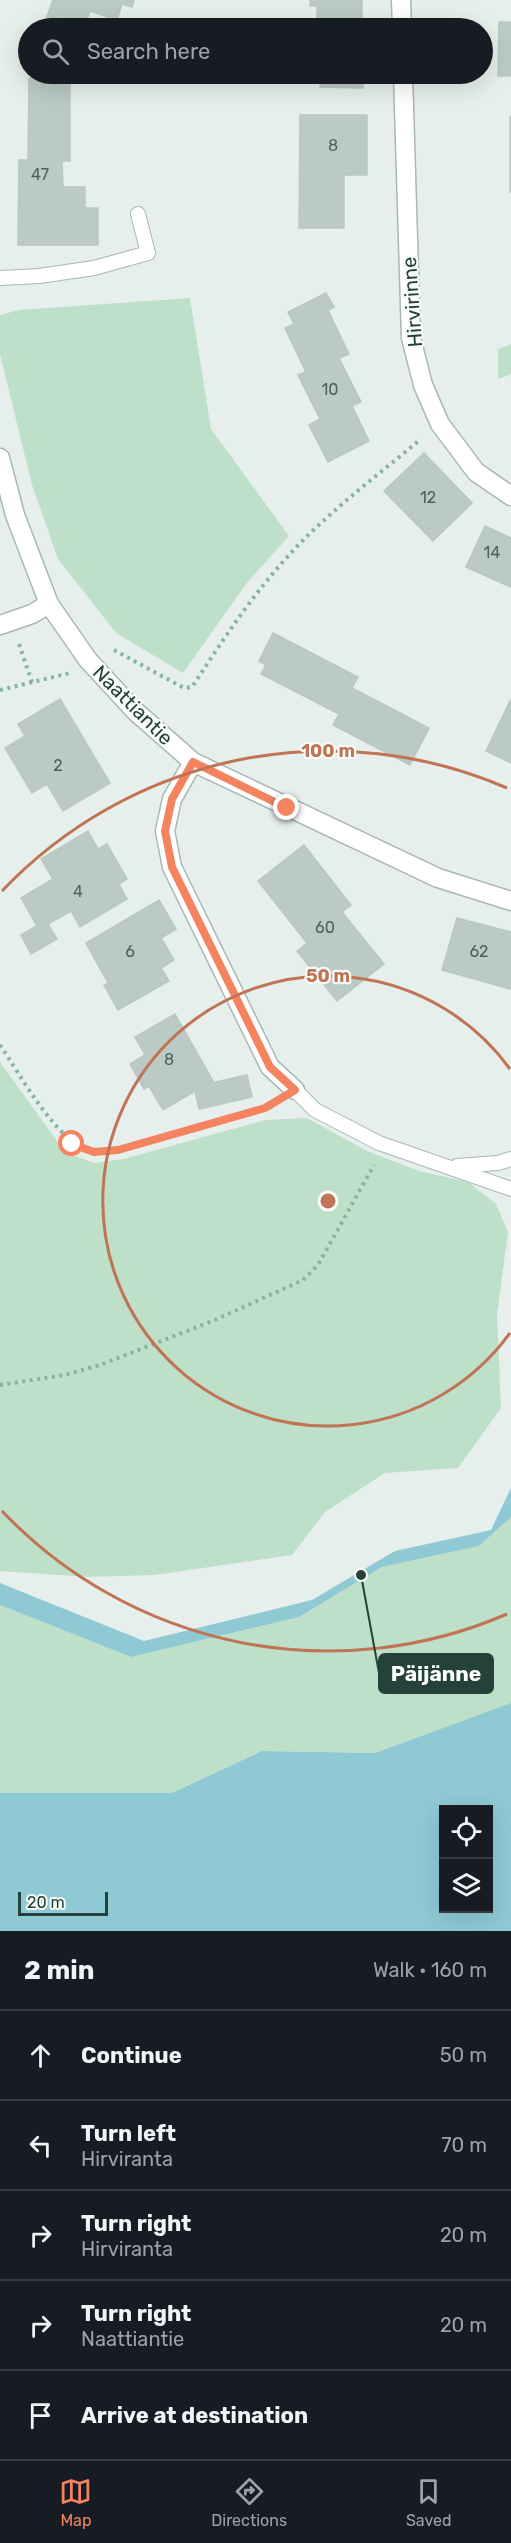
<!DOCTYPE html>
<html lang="en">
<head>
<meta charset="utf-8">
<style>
  :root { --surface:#171b24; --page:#242831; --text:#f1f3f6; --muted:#9ea1a6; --line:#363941; --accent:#f4845f }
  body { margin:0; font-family:Rubik,sans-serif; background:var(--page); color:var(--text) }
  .controls { position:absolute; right:18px; bottom:18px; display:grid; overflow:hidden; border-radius:0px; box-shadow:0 6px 24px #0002 }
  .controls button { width:54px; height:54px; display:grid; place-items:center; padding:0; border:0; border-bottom:2px solid var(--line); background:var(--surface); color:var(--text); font:30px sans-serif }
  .scale { position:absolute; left:18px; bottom:15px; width:90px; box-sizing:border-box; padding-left:6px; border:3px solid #24423a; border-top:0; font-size:16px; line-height:21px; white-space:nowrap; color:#24423a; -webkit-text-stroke:4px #f7fbf9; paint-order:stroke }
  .stop { position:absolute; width:18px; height:18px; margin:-14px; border:4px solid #f4845f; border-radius:50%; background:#fff }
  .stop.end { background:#f4845f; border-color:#fff; box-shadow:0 2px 6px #0008 }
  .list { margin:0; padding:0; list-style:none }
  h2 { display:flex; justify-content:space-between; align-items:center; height:78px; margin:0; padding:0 24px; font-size:26px }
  h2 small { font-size:20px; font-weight:400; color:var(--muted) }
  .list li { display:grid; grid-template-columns:39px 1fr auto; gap:18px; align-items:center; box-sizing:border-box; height:90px; padding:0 24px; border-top:2px solid var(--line) }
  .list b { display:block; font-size:22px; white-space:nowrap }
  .list p { margin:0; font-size:20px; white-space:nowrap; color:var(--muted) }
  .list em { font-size:20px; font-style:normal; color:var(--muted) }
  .icon { flex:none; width:33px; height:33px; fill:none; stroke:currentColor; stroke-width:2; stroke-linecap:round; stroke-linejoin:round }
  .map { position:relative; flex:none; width:511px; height:1931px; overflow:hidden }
  .search { position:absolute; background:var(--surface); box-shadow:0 6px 24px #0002; left:18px; right:18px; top:18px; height:66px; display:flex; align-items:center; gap:15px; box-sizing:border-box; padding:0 21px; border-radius:33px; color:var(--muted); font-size:22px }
  .sheet { height:528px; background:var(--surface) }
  nav { display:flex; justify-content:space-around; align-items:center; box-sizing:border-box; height:84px; border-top:2px solid var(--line); background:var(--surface); font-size:16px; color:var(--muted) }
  nav a { display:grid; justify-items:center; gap:3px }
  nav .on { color:var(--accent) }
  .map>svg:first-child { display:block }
</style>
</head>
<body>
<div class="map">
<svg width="511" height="1931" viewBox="0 0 511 1931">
  <rect width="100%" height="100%" fill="#e6efeb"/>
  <g fill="#bfe0c8">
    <path d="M 190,298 L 211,429 L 289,536 L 246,584 L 183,673 L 116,633 L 58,559 L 32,485 L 0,354 L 0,315 L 19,310 Z"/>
    <path d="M 511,344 L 511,374 L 498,379 L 498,349 Z"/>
    <path d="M 0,1062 L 65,1152 L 94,1163 L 124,1159 L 265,1120 L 307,1118 L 367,1151 L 419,1171 L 468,1182 L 496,1204 L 508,1232 L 497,1315 L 501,1408 L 458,1468 L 385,1473 L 325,1512 L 292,1555 L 155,1575 L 88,1577 L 0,1571 Z"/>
    <path d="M 511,1517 L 511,1703 L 375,1753 L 262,1751 L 172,1793 L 0,1793 L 0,1605 L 131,1657 L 299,1617 L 382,1567 L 479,1546 Z"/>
  </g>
  <g fill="#8ec9d4" fill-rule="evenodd">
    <path d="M 511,1488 L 511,1517 L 479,1546 L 382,1567 L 299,1617 L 131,1657 L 0,1605 L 0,1583 L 144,1641 L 312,1600 L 395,1551 L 491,1530 Z"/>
    <path d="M 511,1703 L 511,1931 L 0,1931 L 0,1793 L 172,1793 L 262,1751 L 375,1753 ZM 444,1810 L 488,1810 L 488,1908 L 444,1908 Z"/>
  </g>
  <g fill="#bbcac4" stroke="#b8c9c2" stroke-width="1.5">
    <path d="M 53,0 L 134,0 L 132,7 L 122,4 L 117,20 L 90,11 L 84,28 L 43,28 Z"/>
    <path d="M 310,0 L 362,0 L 362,28 L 317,28 L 317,6 L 310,6 Z"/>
    <path d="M 499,22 L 511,22 L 511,76 L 498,76 Z"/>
    <path d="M 320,74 L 363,74 L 363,88 L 320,87 Z"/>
    <path d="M 29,78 L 70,78 L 70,161 L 62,161 L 63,187 L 85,187 L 85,208 L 98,208 L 98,245 L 18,245 L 19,160 L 28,160 Z"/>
    <path d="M 300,115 L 367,115 L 367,175 L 344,175 L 344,228 L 299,228 Z"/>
    <rect x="510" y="117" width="1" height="75"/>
    <path d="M 326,293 L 334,307 L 328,310 L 349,354 L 339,358 L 361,402 L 352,406 L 369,441 L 328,462 L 309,425 L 320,419 L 298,375 L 306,372 L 285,328 L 294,324 L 288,312 Z"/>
    <path d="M 424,453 L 472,503 L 433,541 L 384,491 Z"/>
    <path d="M 485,526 L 511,538 L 511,587 L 466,567 Z"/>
    <path d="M 273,633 L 358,677 L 352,688 L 429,728 L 410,765 L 333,725 L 339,714 L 261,674 L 266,665 L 259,661 Z"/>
    <path d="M 60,699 L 110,783 L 63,811 L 47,784 L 32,793 L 5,748 L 25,736 L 18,724 Z"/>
    <path d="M 511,699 L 511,763 L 486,751 Z"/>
    <path d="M 88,831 L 98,849 L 107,844 L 127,879 L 119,884 L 127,899 L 80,927 L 71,911 L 48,924 L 57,939 L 31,954 L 21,935 L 37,926 L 21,898 L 53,879 L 41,859 Z"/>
    <path d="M 304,845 L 351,905 L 342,912 L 384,964 L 337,1001 L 297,951 L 307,943 L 258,881 Z"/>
    <path d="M 159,900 L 176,929 L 161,938 L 174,960 L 161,968 L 169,981 L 118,1010 L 104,985 L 108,983 L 86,943 Z"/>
    <path d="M 457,918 L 511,932 L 510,989 L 442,970 Z"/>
    <path d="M 175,1014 L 213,1081 L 207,1084 L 247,1075 L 252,1097 L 199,1109 L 195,1091 L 163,1110 L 149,1086 L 144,1089 L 130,1064 L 145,1055 L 135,1037 Z"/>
  </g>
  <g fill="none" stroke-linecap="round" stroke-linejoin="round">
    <g stroke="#a8b8b2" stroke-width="16">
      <g id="lane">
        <path d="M 0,278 L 39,276 L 94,268 L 148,253 L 138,214"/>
        <path d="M 295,1090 L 315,1110 L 379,1143 L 511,1189"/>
        <path d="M 457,1166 L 498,1163 L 511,1159"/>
      </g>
    </g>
    <g stroke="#a8b8b2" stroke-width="21">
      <g id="street">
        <path d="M 401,0 L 402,28"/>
        <path d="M 403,74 L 411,338 L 423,385 L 440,424 L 476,472 L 511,496"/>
        <path d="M 0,625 L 32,614 L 49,604 L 88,660 L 135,711 L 193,762 L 438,878 L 511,901"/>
        <path d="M 193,762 L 172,799 L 165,831 L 172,867 L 270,1067 L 295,1090"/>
      </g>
    </g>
    <g stroke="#a4bbb3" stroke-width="21">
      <path id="secondary" d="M 0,458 L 15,515 L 49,604"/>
    </g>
    <g stroke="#86b3a5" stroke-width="4" stroke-dasharray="3 4.5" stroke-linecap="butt">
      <path d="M 19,644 L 32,682"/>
      <path d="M 114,650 L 184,688 L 192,687 C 222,641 253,594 290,554 C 327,513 378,475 421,439"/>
      <path d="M 0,690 L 70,673"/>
      <path d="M 0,1045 C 20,1074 59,1147 94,1152 C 101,1153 111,1151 118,1150 L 265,1108 L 273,1103"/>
      <path d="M 0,1385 L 64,1375 L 100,1365 L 215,1320 L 303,1280 L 318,1265 L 374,1165"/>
    </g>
    <use href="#lane" stroke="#fff" stroke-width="14"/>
    <use href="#street" stroke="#fff" stroke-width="18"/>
    <use href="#secondary" stroke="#fff" stroke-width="18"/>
  </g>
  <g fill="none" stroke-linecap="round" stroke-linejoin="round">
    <path stroke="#f4845f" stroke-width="8" d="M 72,1144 L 94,1152 L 118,1150 L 265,1108 L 295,1090 L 270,1067 L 172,867 L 165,831 L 172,799 L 193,762 L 287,808"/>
  </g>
  <g fill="none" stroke="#c07456" stroke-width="3">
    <path d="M510 1333A225 225 0 1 1 510 1069"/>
    <path d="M507 1614A450 450 0 0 1 2 1511M2 891A450 450 0 0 1 507 788"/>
  </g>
  <g text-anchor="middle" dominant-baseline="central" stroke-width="4.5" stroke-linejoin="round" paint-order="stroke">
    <g font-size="16" fill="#4a645c">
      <text x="333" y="145">8</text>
      <text x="40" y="174">47</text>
      <text x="330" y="389">10</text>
      <text x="428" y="497">12</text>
      <text x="492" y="552">14</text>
      <text x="58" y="765">2</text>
      <text x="78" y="891">4</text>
      <text x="325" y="927">60</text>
      <text x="130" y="951">6</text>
      <text x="479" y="951">62</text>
      <text x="169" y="1059">8</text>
    </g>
    <g font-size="20" fill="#24423a" stroke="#f7fbf9">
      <text transform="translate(412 302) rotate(-94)">Hirvirinne</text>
      <text transform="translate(133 705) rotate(45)">Naattiantie</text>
    </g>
  </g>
  <circle cx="328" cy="1201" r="9" fill="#c07456" stroke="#f7fbf9" stroke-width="3"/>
  <g font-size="18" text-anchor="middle" font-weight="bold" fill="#c07456" stroke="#f7fbf9" stroke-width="4.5" stroke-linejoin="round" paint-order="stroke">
    <text x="328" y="757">100 m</text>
    <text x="328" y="982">50 m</text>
  </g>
  <path fill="none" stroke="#24423a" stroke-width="2" d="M361 1575L379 1673"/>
  <circle fill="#24423a" stroke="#f7fbf9" stroke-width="2" cx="361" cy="1575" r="6"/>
  <rect fill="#24423a" stroke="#24423a" stroke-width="2" x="379" y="1654" width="114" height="39" rx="6"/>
  <g font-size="21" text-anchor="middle" font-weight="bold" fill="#fff">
    <text x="436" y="1681">Päijänne</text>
  </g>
</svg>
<div class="controls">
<button><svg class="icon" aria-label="locate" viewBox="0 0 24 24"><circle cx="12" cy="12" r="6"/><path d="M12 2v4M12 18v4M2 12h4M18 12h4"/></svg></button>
<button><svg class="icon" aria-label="layers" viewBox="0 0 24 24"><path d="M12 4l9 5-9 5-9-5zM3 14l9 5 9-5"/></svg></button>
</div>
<div class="scale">20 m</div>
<div class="stop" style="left:72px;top:1144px"></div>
<div class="stop end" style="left:287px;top:808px"></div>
<div class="search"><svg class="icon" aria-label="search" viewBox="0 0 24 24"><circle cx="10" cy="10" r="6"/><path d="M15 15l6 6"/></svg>Search here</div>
</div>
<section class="sheet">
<h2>2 min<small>Walk · 160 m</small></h2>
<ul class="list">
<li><svg class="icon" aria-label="ahead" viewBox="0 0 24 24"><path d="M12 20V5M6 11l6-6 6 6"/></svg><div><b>Continue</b></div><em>50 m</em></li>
<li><svg class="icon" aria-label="left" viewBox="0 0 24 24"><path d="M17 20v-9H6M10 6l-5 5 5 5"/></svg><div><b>Turn left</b><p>Hirviranta</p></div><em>70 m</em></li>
<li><svg class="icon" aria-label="right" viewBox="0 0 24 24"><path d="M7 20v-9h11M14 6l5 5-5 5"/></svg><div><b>Turn right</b><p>Hirviranta</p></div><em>20 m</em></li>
<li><svg class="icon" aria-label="right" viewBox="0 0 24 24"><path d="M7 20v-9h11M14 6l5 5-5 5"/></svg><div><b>Turn right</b><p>Naattiantie</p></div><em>20 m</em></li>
<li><svg class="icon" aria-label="arrive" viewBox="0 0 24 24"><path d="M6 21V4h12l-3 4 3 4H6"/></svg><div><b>Arrive at destination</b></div></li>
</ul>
</section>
<nav>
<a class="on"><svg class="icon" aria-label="map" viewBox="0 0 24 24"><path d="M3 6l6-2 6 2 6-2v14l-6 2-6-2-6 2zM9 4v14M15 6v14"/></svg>Map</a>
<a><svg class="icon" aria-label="directions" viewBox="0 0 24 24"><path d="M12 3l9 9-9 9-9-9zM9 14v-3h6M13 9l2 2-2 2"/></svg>Directions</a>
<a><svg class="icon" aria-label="saved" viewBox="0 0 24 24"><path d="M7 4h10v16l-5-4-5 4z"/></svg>Saved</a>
</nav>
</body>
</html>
